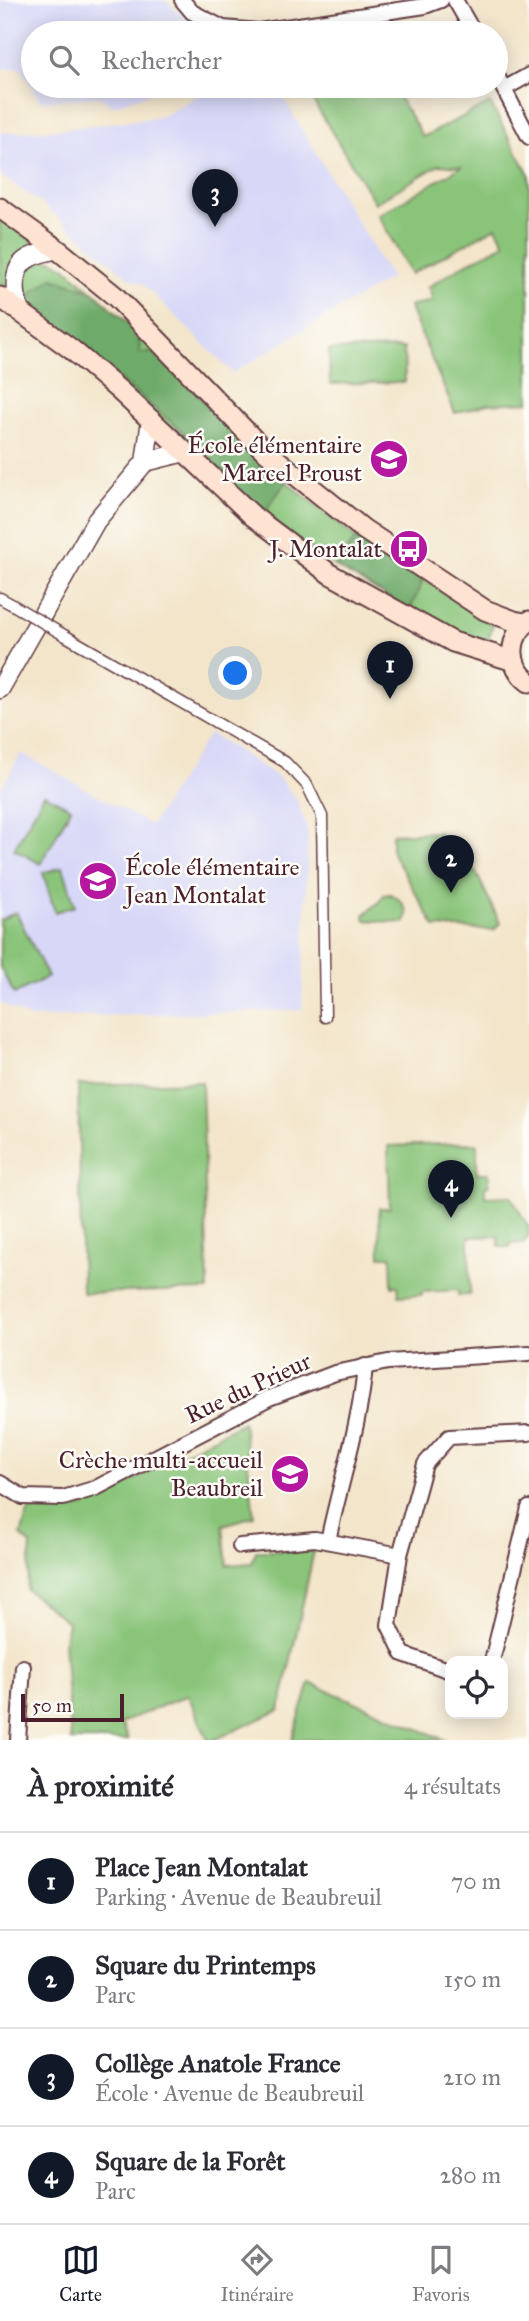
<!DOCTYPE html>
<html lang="fr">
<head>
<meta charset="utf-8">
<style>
  :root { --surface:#fff; --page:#f2f2f3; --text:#2b2b33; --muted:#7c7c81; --line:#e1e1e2; --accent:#111827 }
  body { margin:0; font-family:"IM FELL Great Primer",serif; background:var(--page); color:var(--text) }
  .controls { position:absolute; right:21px; bottom:21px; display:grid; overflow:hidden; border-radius:14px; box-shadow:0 4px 18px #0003 }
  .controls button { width:63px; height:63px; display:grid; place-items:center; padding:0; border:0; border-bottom:2px solid var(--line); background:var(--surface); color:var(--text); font:35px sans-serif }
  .scale { position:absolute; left:21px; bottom:18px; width:103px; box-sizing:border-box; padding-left:7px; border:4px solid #4a1f2b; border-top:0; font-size:19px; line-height:24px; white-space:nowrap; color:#4a1f2b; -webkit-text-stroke:5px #fdfcf7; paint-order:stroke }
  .you { position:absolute; left:236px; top:674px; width:24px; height:24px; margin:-18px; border:5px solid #fff; border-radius:50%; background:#1a73e8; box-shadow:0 0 0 10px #1a73e833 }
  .badge { display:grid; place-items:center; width:46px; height:46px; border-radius:50%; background:var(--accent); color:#fff; font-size:23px; font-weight:700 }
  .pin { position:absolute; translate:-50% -58px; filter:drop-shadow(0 2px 4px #0008) }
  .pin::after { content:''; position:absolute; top:37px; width:24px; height:21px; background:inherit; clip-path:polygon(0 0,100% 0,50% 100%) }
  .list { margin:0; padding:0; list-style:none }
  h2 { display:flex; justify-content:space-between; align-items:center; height:91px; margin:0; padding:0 28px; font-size:30px }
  h2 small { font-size:23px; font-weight:400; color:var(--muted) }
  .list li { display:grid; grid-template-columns:46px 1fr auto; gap:21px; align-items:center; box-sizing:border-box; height:98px; padding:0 28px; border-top:2px solid var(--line) }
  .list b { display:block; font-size:26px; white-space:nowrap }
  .list p { margin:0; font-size:23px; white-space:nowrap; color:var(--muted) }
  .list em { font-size:23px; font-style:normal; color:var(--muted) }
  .icon { flex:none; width:38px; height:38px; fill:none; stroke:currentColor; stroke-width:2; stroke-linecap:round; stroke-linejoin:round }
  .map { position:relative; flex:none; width:529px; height:1740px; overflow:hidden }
  .search { position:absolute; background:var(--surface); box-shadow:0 4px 18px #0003; left:21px; right:21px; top:21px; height:77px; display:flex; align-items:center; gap:18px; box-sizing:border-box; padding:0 24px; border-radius:38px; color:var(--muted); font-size:26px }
  .sheet { height:483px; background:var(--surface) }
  nav { display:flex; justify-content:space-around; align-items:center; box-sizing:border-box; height:98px; border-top:2px solid var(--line); background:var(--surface); font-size:19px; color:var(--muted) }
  nav a { display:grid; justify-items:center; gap:4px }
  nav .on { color:var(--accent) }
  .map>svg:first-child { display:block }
</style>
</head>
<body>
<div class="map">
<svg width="529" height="1740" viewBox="0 0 529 1740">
  <rect width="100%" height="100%" fill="#fdfcf7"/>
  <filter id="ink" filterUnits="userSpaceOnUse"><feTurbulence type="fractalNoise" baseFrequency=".0143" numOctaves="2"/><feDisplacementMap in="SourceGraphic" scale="14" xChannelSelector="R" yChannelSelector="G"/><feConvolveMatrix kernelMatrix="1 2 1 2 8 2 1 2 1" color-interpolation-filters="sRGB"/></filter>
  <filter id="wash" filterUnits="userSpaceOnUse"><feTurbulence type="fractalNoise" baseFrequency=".00686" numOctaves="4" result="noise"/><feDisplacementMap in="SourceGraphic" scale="28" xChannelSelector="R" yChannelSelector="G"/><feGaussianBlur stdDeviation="1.57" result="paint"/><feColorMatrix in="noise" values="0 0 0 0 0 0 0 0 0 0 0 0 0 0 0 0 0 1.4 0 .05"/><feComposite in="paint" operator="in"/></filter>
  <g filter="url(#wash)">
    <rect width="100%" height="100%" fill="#f3e5ca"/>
    <g fill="#d7d7f8">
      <path d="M 0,0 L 165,0 L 186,19 L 208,33 L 33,33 L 33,86 L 172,86 L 112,106 L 99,97 L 40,101 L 20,68 L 0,68 Z"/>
      <path d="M 214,86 L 276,86 L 391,278 L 233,373 L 143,284 L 129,278 L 42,204 L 0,175 L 0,133 L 62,129 L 161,117 Z"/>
      <path d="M 210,733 L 278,777 L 296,798 L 304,819 L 308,833 L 302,1010 L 29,1018 L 0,1003 L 0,791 L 21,753 L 151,825 Z"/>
    </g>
    <g fill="#89c479" stroke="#6a7252" stroke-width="2">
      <path d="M 304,86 L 392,86 L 423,137 L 490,103 L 529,174 L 529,402 L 488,404 L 455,413 L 409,306 L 433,301 L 428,287 L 465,264 L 505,244 L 496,227 L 411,274 L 378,215 L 461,167 L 439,165 L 375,203 Z"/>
      <path d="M 0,217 L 43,249 L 9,295 L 0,289 Z"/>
      <path d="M 44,260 L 52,260 L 65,267 L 149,342 L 257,458 L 356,538 L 439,588 L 476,616 L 493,624 L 486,646 L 458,636 L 336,567 L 271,522 L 24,301 L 24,270 Z"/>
      <path d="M 404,348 L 405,382 L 330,384 L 329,350 Z"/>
      <path d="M 44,794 L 71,808 L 41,864 L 14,849 Z"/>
      <path d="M 438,832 L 476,872 L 500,923 L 494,930 L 435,927 L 392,852 L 392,834 Z"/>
      <path d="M 63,867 L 75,906 L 55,912 L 43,873 Z"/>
      <path d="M 390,894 C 401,899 412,911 404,923 L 365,920 L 364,915 L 378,903 L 384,895 Z"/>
      <path d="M 16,912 L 48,977 L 14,994 L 0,967 L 0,920 Z"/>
      <path d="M 202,1082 L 208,1290 L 82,1293 L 78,1085 Z"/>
      <path d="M 477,1143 L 477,1173 L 489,1173 L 489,1185 L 485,1186 L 485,1197 L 511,1196 L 529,1228 L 529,1236 L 523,1244 L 511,1243 L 510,1247 L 499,1247 L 498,1236 L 469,1237 L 470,1295 L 458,1295 L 458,1290 L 422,1292 L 422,1295 L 399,1296 L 398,1286 L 392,1286 L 391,1256 L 380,1256 L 379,1208 L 390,1208 L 388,1146 Z"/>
      <path d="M 243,1422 L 254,1516 L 223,1525 L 227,1565 L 252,1563 L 256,1551 L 314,1551 L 280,1710 L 214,1740 L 208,1740 L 188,1695 L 121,1723 L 128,1740 L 71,1740 L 64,1643 L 68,1622 L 27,1590 L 31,1546 L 21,1535 L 29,1509 L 61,1510 L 83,1507 Z"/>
      <path d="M 310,1683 L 445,1740 L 292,1740 Z"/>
    </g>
    <g fill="#6eaa69" stroke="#5c644a" stroke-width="2">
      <path d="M 52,278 L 93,291 L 138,332 L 140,353 L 158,352 L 257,458 L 286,482 L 262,515 L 228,483 L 188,436 L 29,305 L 33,292 Z"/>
      <path d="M 356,538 L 423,580 L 410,610 L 336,567 Z"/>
    </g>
  </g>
  <g filter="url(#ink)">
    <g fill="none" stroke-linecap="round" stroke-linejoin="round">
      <g stroke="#633d43" stroke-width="13">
        <g id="pedestrian">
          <path d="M 0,598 L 11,604"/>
          <path d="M 64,635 L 285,762 L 307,785 L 322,816 L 325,1017"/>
        </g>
      </g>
      <g stroke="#633d43" stroke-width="18">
        <g id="minor">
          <path d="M 182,0 L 192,12 L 223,28 L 259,31 L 425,6 L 441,0"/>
          <path d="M 455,0 L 474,33"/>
          <path d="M 496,74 L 529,137"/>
          <path d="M 504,89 L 529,75"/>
          <path d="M 0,1483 L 23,1497 L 63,1498 L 96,1488 L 269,1398 L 335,1373 L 388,1362 L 529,1353"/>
          <path d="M 328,1541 C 340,1482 360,1426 365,1366"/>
          <path d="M 240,1546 L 315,1539 L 400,1555"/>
          <path d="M 492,1661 L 529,1508"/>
          <path d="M 450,1671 L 403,1654 L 389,1625 L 400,1555 L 425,1464 L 449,1437 L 529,1433"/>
          <path d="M 18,1740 L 23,1667"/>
        </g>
      </g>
      <g stroke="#633d43" stroke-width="21">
        <g id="tertiary">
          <path d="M 19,309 C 15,293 11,267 29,258 C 37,253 48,252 57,249"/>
          <path d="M 145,462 L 185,452"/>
          <path d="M 0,689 L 96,521 L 145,462 L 151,420"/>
        </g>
      </g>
      <g stroke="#633d43" stroke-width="23">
        <g id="secondary">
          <path d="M 0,208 L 57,249 L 115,296 L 262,448 L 363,529 L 485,610 L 514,621 L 525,623"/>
          <path d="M 0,297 L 71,349 L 120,391 L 254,517 L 330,574 L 453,642 L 514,661"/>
          <path d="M 529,621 C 508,636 507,666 529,682"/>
        </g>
      </g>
      <use href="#pedestrian" stroke="#fff" stroke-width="10"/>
      <use href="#minor" stroke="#fff" stroke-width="14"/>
      <use href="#tertiary" stroke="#fff" stroke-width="18"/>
      <use href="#secondary" stroke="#fee3d2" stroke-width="19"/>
      <g stroke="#633d43" stroke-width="13" stroke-linecap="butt">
        <path id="pedestrian-bridge" d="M 11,604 L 64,635"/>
      </g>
      <use href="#pedestrian-bridge" stroke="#fff" stroke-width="10"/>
    </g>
  </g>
  <defs>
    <g id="school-disc" transform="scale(2.0125)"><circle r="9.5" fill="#b5179e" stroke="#fdfcf7"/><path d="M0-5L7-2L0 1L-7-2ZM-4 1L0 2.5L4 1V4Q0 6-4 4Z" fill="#fff"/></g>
    <g id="bus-disc" transform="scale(2.0125)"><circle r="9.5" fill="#b5179e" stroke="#fdfcf7"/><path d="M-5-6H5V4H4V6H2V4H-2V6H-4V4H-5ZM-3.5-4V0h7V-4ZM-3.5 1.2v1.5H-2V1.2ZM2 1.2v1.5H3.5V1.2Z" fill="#fff"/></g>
  </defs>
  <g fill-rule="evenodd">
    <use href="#school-disc" x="389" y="459"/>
    <use href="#bus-disc" x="409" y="549"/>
    <use href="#school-disc" x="98" y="881"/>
    <use href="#school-disc" x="290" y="1474"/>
  </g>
  <g text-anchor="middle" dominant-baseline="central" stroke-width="5" stroke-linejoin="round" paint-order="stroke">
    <g font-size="24" fill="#4a1f2b" stroke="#fdfcf7" text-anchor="end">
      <text x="362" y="445">École élémentaire<tspan x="362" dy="28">Marcel Proust</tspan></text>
      <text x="382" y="549">J. Montalat</text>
      <text x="125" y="867" text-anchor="start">École élémentaire<tspan x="125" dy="28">Jean Montalat</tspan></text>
      <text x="263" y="1460">Crèche multi-accueil<tspan x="263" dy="28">Beaubreil</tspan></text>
    </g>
    <g font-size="24" fill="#4a1f2b" stroke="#fdfcf7">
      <text transform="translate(248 1388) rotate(-25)">Rue du Prieur</text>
    </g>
  </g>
</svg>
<div class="controls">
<button><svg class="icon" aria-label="locate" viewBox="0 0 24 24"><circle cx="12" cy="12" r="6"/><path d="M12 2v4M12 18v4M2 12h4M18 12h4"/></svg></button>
</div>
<div class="scale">50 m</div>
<div class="you"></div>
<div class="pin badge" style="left:390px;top:699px">1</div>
<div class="pin badge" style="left:451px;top:893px">2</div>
<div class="pin badge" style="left:215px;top:227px">3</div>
<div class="pin badge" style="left:451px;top:1218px">4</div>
<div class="search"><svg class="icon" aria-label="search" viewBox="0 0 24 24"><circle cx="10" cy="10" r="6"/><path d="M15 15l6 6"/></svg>Rechercher</div>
</div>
<section class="sheet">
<h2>À proximité<small>4 résultats</small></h2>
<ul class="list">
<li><span class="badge">1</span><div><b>Place Jean Montalat</b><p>Parking · Avenue de Beaubreuil</p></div><em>70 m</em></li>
<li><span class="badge">2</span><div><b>Square du Printemps</b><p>Parc</p></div><em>150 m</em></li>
<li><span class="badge">3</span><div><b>Collège Anatole France</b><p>École · Avenue de Beaubreuil</p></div><em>210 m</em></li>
<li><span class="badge">4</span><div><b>Square de la Forêt</b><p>Parc</p></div><em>280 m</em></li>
</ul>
</section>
<nav>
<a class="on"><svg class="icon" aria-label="map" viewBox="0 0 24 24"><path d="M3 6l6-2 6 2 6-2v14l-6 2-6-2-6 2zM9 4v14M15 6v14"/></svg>Carte</a>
<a><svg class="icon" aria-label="directions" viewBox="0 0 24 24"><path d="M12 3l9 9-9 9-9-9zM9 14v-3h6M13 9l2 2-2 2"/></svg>Itinéraire</a>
<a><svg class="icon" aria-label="saved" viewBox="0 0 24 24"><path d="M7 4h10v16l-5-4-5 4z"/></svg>Favoris</a>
</nav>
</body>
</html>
